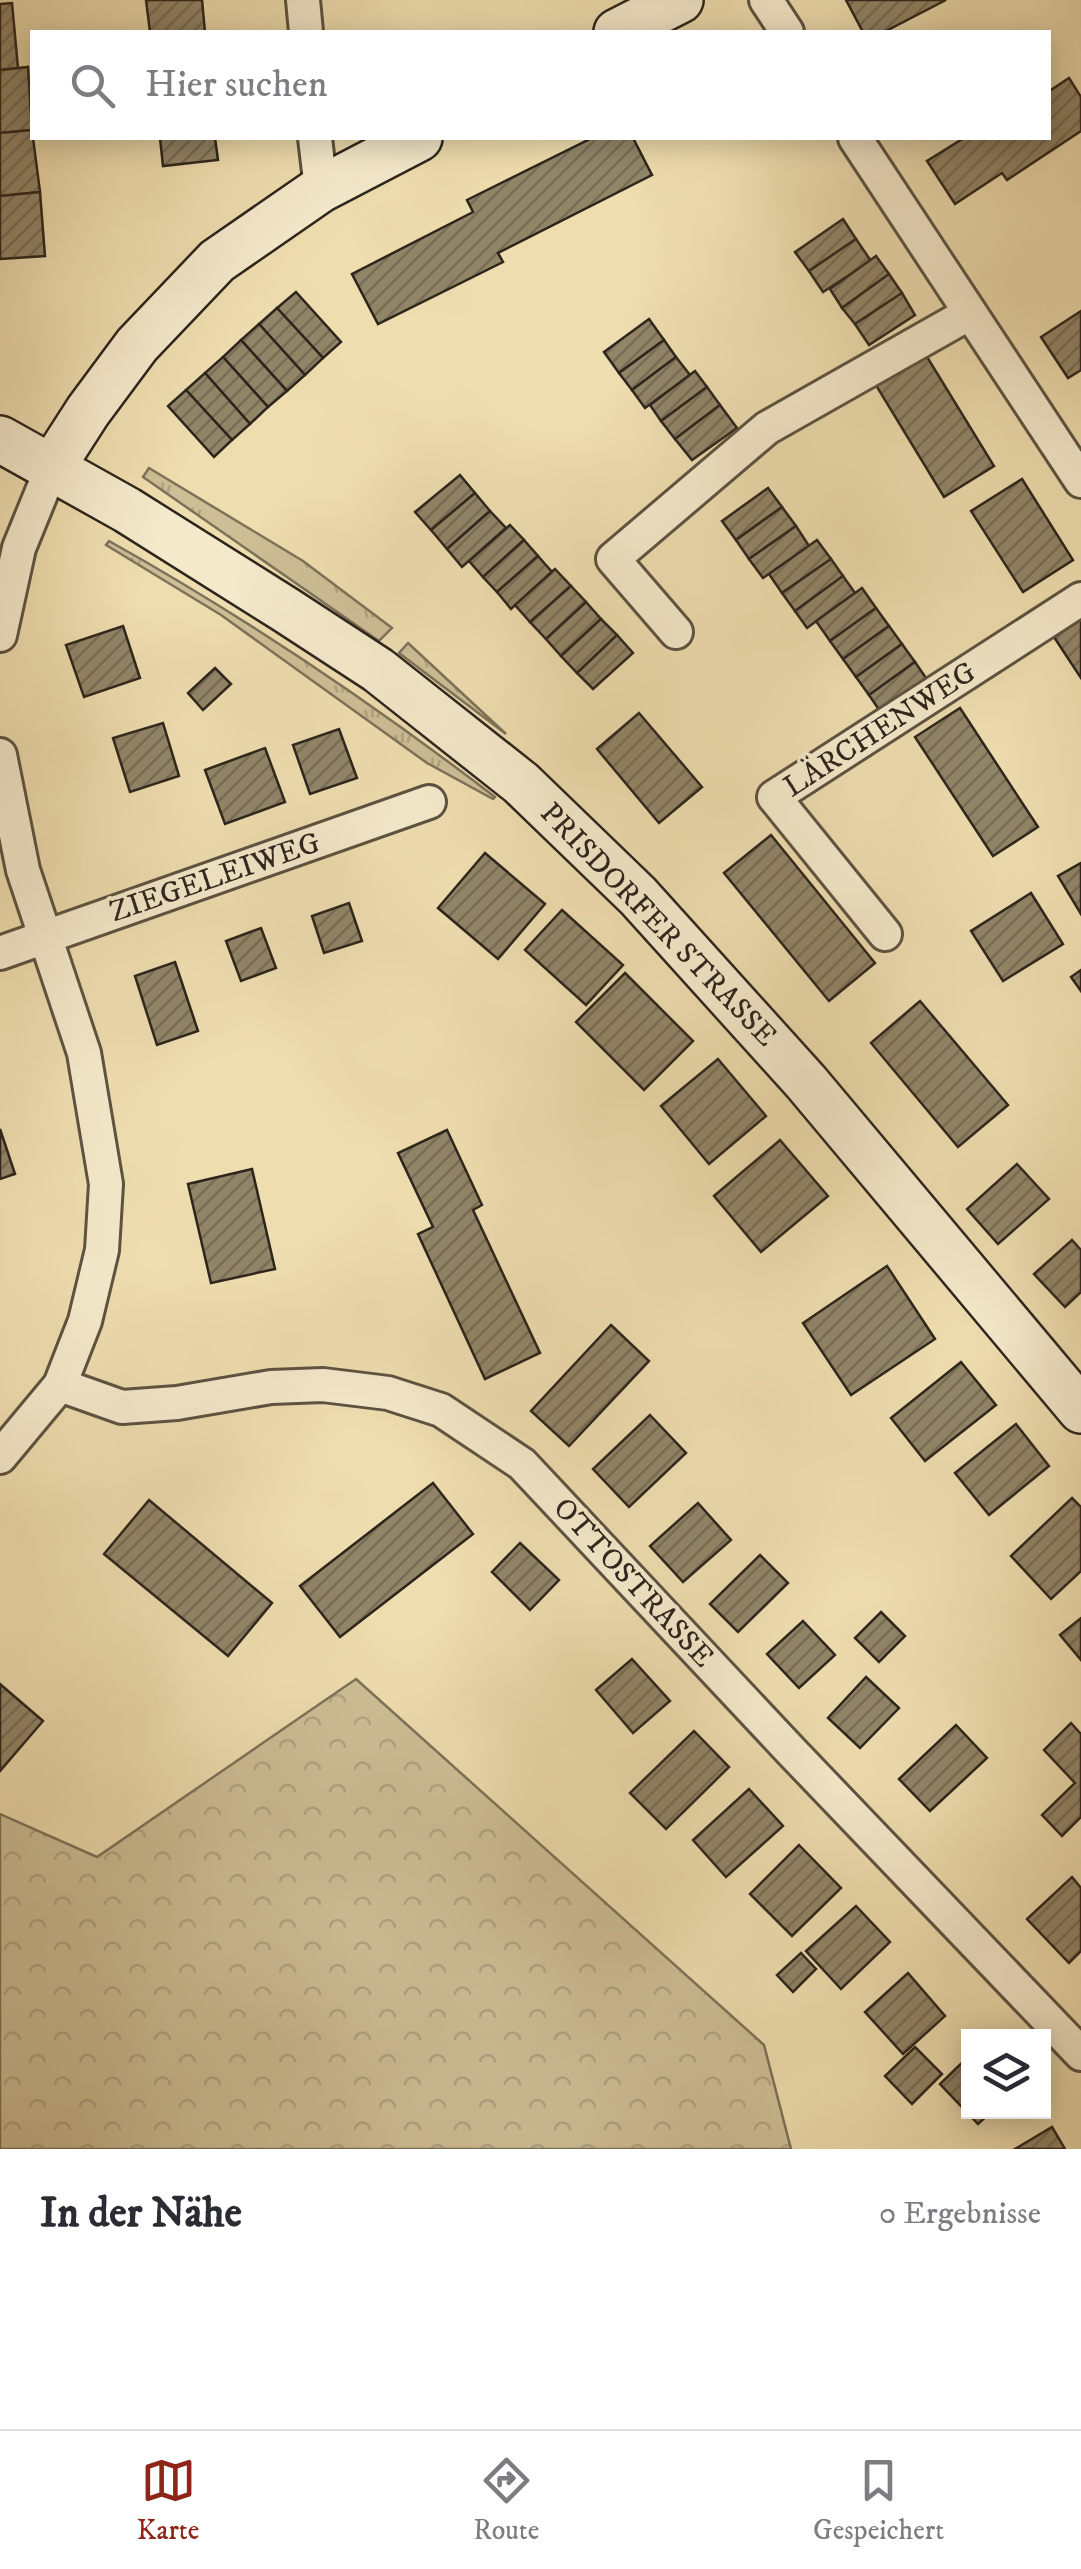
<!DOCTYPE html>
<html lang="de">
<head>
<meta charset="utf-8">
<style>
  :root { --surface:#fff; --page:#f2f2f3; --text:#2b2b33; --muted:#7c7c81; --line:#e1e1e2; --accent:#8f2418 }
  body { margin:0; font-family:"IM FELL DW Pica",serif; background:var(--page); color:var(--text) }
  .controls { position:absolute; right:30px; bottom:30px; display:grid; overflow:hidden; border-radius:0px; box-shadow:0 5px 25px #0003 }
  .controls button { width:90px; height:90px; display:grid; place-items:center; padding:0; border:0; border-bottom:2px solid var(--line); background:var(--surface); color:var(--text); font:50px sans-serif }
  .list { margin:0; padding:0; list-style:none }
  h2 { display:flex; justify-content:space-between; align-items:center; height:130px; margin:0; padding:0 40px; font-size:42px }
  h2 small { font-size:32px; font-weight:400; color:var(--muted) }
  .icon { flex:none; width:55px; height:55px; fill:none; stroke:currentColor; stroke-width:2; stroke-linecap:round; stroke-linejoin:round }
  .map { position:relative; flex:none; width:1081px; height:2149px; overflow:hidden }
  .search { position:absolute; background:var(--surface); box-shadow:0 5px 25px #0003; left:30px; right:30px; top:30px; height:110px; display:flex; align-items:center; gap:25px; box-sizing:border-box; padding:0 35px; border-radius:0px; color:var(--muted); font-size:38px }
  .sheet { height:280px; background:var(--surface) }
  nav { display:flex; justify-content:space-around; align-items:center; box-sizing:border-box; height:140px; border-top:2px solid var(--line); background:var(--surface); font-size:28px; color:var(--muted) }
  nav a { display:grid; justify-items:center; gap:5px }
  nav .on { color:var(--accent) }
  .map>svg:first-child { display:block }
</style>
</head>
<body>
<div class="map">
<svg width="1081" height="2149" viewBox="0 0 1081 2149">
  <defs>
    <pattern id="grass-tufts" width="24" height="20" patternUnits="userSpaceOnUse" patternTransform="scale(2.5)"><rect width="24" height="20" fill="#cdbe96"/><path d="M3 7l-1-3M5 7V3M7 7l1-3M15 17l-1-3M17 17v-4M19 17l1-3" fill="none" stroke="#b0a381"/></pattern>
    <pattern id="forest-crowns" width="20" height="18" patternUnits="userSpaceOnUse" patternTransform="scale(2.5)"><rect width="20" height="18" fill="#cdbe96"/><path d="M2 6a3 3 0 1 1 6 0M12 15a3 3 0 1 1 6 0" fill="none" stroke="#b0a381"/></pattern>
    <pattern id="building-hatch" width="6" height="6" patternUnits="userSpaceOnUse" patternTransform="scale(2.5)"><rect width="6" height="6" fill="#918568"/><path d="M-1 1l2-2M0 6l6-6M5 7l2-2" fill="none" stroke="#776d55"/></pattern>
  </defs>
  <rect width="100%" height="100%" fill="#eeddaf"/>
  <filter id="stains"><feTurbulence type="fractalNoise" baseFrequency=".002" numOctaves="4"/><feColorMatrix values="0 0 0 0 .2 0 0 0 0 .09 0 0 0 0 .02 0 0 0 .5 -.17"/></filter>
  <radialGradient id="worn" r=".72"><stop offset=".6" stop-color="#630" stop-opacity="0"/><stop offset="1" stop-color="#630" stop-opacity=".3"/></radialGradient>
  <g fill="url(#grass-tufts)" stroke="#7d7259" stroke-width="2.5">
    <path d="M 149,468 L 303,561 L 392,628 L 379,641 L 143,477 Z"/>
    <path d="M 109,541 C 245,617 371,702 495,797 L 493,799 L 427,763 L 221,615 L 106,545 Z"/>
    <path d="M 408,643 L 506,734 L 399,653 Z"/>
  </g>
  <path fill="url(#forest-crowns)" stroke="#7d7259" stroke-width="2.5" d="M 356,1679 L 764,2045 L 791,2149 L 0,2149 L 0,1814 L 97,1857 Z"/>
  <g fill="url(#building-hatch)" stroke="#2d251c" stroke-width="2.5">
    <path d="M 146,0 L 202,0 L 205,32 L 150,32 Z"/>
    <path d="M 846,0 L 946,0 L 884,32 L 863,32 Z"/>
    <path d="M 12,3 L 18,68 L 0,70 L 0,4 Z"/>
    <path d="M 28,67 L 32,130 L 0,133 L 0,70 Z"/>
    <path d="M 1069,78 L 1081,97 L 1081,131 L 1007,180 L 1002,173 L 955,204 L 927,161 L 964,138 L 1048,138 L 1048,92 Z"/>
    <path d="M 32,130 L 40,192 L 0,196 L 0,133 Z"/>
    <path d="M 160,138 L 215,138 L 218,160 L 163,166 Z"/>
    <path d="M 592,138 L 633,138 L 652,175 L 498,253 L 503,262 L 378,324 L 352,274 L 473,212 L 467,200 Z"/>
    <path d="M 40,192 L 45,256 L 0,259 L 0,196 Z"/>
    <path d="M 843,219 L 856,239 L 809,271 L 795,252 Z"/>
    <path d="M 856,239 L 871,261 L 823,292 L 809,271 Z"/>
    <path d="M 876,256 L 889,274 L 842,308 L 830,289 Z"/>
    <path d="M 889,274 L 902,293 L 855,324 L 842,308 Z"/>
    <path d="M 296,292 L 341,342 L 323,358 L 277,308 Z"/>
    <path d="M 902,293 L 915,315 L 869,345 L 855,324 Z"/>
    <path d="M 277,308 L 323,358 L 305,375 L 259,324 Z"/>
    <path d="M 1081,311 L 1081,370 L 1068,378 L 1041,337 Z"/>
    <path d="M 649,319 L 664,340 L 619,373 L 604,352 Z"/>
    <path d="M 259,324 L 305,375 L 287,391 L 241,340 Z"/>
    <path d="M 241,340 L 287,391 L 268,407 L 223,357 Z"/>
    <path d="M 664,340 L 676,357 L 632,390 L 619,373 Z"/>
    <path d="M 924,352 L 994,466 L 944,497 L 874,382 Z"/>
    <path d="M 223,357 L 268,407 L 250,424 L 205,373 Z"/>
    <path d="M 676,357 L 690,375 L 645,408 L 632,390 Z"/>
    <path d="M 695,371 L 707,387 L 661,421 L 650,405 Z"/>
    <path d="M 205,373 L 250,424 L 232,440 L 186,390 Z"/>
    <path d="M 707,387 L 720,405 L 675,439 L 661,421 Z"/>
    <path d="M 186,390 L 232,440 L 214,457 L 168,406 Z"/>
    <path d="M 720,405 L 737,428 L 692,460 L 675,439 Z"/>
    <path d="M 460,475 L 475,493 L 431,530 L 415,512 Z"/>
    <path d="M 1022,479 L 1073,560 L 1023,592 L 971,511 Z"/>
    <path d="M 768,488 L 782,507 L 736,540 L 722,521 Z"/>
    <path d="M 475,493 L 490,511 L 447,549 L 431,530 Z"/>
    <path d="M 782,507 L 796,526 L 749,559 L 736,540 Z"/>
    <path d="M 490,511 L 506,528 L 462,567 L 447,549 Z"/>
    <path d="M 510,525 L 524,540 L 483,577 L 469,561 Z"/>
    <path d="M 796,526 L 809,546 L 763,578 L 749,559 Z"/>
    <path d="M 524,540 L 538,556 L 497,592 L 483,577 Z"/>
    <path d="M 817,540 L 831,559 L 782,593 L 769,574 Z"/>
    <path d="M 538,556 L 552,572 L 511,609 L 497,592 Z"/>
    <path d="M 831,559 L 843,576 L 795,611 L 782,593 Z"/>
    <path d="M 555,569 L 571,586 L 530,622 L 515,605 Z"/>
    <path d="M 843,576 L 855,593 L 807,628 L 795,611 Z"/>
    <path d="M 571,586 L 586,602 L 546,639 L 530,622 Z"/>
    <path d="M 862,588 L 876,608 L 830,641 L 816,621 Z"/>
    <path d="M 586,602 L 601,619 L 561,656 L 546,639 Z"/>
    <path d="M 876,608 L 889,626 L 843,659 L 830,641 Z"/>
    <path d="M 1081,614 L 1081,678 L 1052,634 Z"/>
    <path d="M 601,619 L 617,635 L 577,673 L 561,656 Z"/>
    <path d="M 123,626 L 140,678 L 84,697 L 66,645 Z"/>
    <path d="M 889,626 L 902,644 L 856,677 L 843,659 Z"/>
    <path d="M 617,635 L 633,653 L 593,689 L 577,673 Z"/>
    <path d="M 902,644 L 915,662 L 869,695 L 856,677 Z"/>
    <path d="M 915,662 L 928,681 L 882,714 L 869,695 Z"/>
    <path d="M 215,668 L 231,684 L 203,710 L 188,693 Z"/>
    <path d="M 960,708 L 1038,827 L 993,856 L 915,737 Z"/>
    <path d="M 639,713 L 702,787 L 659,823 L 597,749 Z"/>
    <path d="M 163,723 L 179,776 L 130,792 L 113,738 Z"/>
    <path d="M 339,729 L 357,778 L 310,794 L 293,745 Z"/>
    <path d="M 265,748 L 285,802 L 225,824 L 205,770 Z"/>
    <path d="M 771,835 L 875,963 L 829,1001 L 724,873 Z"/>
    <path d="M 485,853 L 545,904 L 498,959 L 438,908 Z"/>
    <path d="M 1081,863 L 1081,914 L 1058,876 Z"/>
    <path d="M 1031,893 L 1063,944 L 1003,981 L 971,931 Z"/>
    <path d="M 349,903 L 362,941 L 324,953 L 312,916 Z"/>
    <path d="M 562,910 L 623,965 L 586,1005 L 525,950 Z"/>
    <path d="M 261,928 L 276,968 L 241,981 L 226,941 Z"/>
    <path d="M 175,962 L 198,1031 L 157,1045 L 135,976 Z"/>
    <path d="M 1081,970 L 1081,991 L 1071,977 Z"/>
    <path d="M 625,973 L 693,1041 L 644,1090 L 576,1022 Z"/>
    <path d="M 920,1001 L 1008,1105 L 958,1147 L 871,1043 Z"/>
    <path d="M 718,1059 L 766,1116 L 709,1164 L 661,1106 Z"/>
    <path d="M 0,1129 L 15,1174 L 0,1179 Z"/>
    <path d="M 447,1130 L 482,1205 L 473,1210 L 540,1353 L 485,1379 L 418,1234 L 433,1227 L 398,1153 Z"/>
    <path d="M 780,1140 L 828,1196 L 761,1252 L 714,1196 Z"/>
    <path d="M 1017,1164 L 1049,1199 L 998,1244 L 967,1209 Z"/>
    <path d="M 252,1169 L 275,1269 L 211,1283 L 188,1184 Z"/>
    <path d="M 1072,1240 L 1081,1250 L 1081,1292 L 1065,1307 L 1034,1274 Z"/>
    <path d="M 887,1266 L 935,1339 L 851,1395 L 803,1323 Z"/>
    <path d="M 611,1325 L 649,1361 L 569,1446 L 531,1411 Z"/>
    <path d="M 961,1362 L 996,1405 L 925,1461 L 891,1418 Z"/>
    <path d="M 650,1415 L 686,1453 L 629,1507 L 593,1469 Z"/>
    <path d="M 1016,1424 L 1049,1466 L 989,1515 L 955,1473 Z"/>
    <path d="M 433,1483 L 473,1534 L 340,1637 L 300,1586 Z"/>
    <path d="M 1072,1498 L 1081,1507 L 1081,1571 L 1051,1599 L 1011,1556 Z"/>
    <path d="M 149,1500 L 272,1603 L 228,1656 L 104,1554 Z"/>
    <path d="M 698,1503 L 731,1540 L 683,1582 L 650,1546 Z"/>
    <path d="M 520,1543 L 559,1580 L 530,1610 L 492,1572 Z"/>
    <path d="M 760,1555 L 788,1583 L 738,1632 L 710,1604 Z"/>
    <path d="M 881,1612 L 905,1636 L 879,1662 L 855,1638 Z"/>
    <path d="M 1081,1618 L 1081,1660 L 1060,1635 Z"/>
    <path d="M 803,1621 L 835,1655 L 799,1688 L 767,1654 Z"/>
    <path d="M 632,1659 L 670,1701 L 633,1733 L 596,1690 Z"/>
    <path d="M 866,1677 L 899,1708 L 860,1748 L 828,1718 Z"/>
    <path d="M 0,1684 L 43,1721 L 0,1771 Z"/>
    <path d="M 1071,1723 L 1081,1734 L 1081,1817 L 1062,1836 L 1042,1815 L 1075,1783 L 1044,1750 Z"/>
    <path d="M 956,1725 L 987,1758 L 930,1811 L 899,1779 Z"/>
    <path d="M 694,1731 L 729,1767 L 666,1829 L 630,1793 Z"/>
    <path d="M 749,1789 L 783,1826 L 726,1877 L 693,1840 Z"/>
    <path d="M 799,1845 L 841,1888 L 792,1936 L 750,1894 Z"/>
    <path d="M 1072,1877 L 1081,1888 L 1081,1951 L 1069,1963 L 1027,1919 Z"/>
    <path d="M 856,1906 L 890,1942 L 841,1989 L 806,1951 Z"/>
    <path d="M 801,1953 L 816,1969 L 793,1992 L 777,1975 Z"/>
    <path d="M 908,1973 L 945,2016 L 903,2054 L 865,2012 Z"/>
    <path d="M 915,2047 L 942,2074 L 912,2104 L 885,2076 Z"/>
    <path d="M 968,2057 L 968,2112 L 991,2112 L 978,2124 L 940,2084 Z"/>
    <path d="M 1052,2127 L 1065,2149 L 1015,2149 Z"/>
  </g>
  <g fill="none" stroke-linecap="round" stroke-linejoin="round">
    <g stroke="#5d5341" stroke-width="38">
      <g id="street">
        <path d="M 303,0 L 306,32"/>
        <path d="M 766,0 L 787,32"/>
        <path d="M 315,138 L 321,189"/>
        <path d="M 855,138 L 1081,481"/>
        <path d="M 676,632 L 613,559 L 767,428 L 970,313"/>
        <path d="M 0,635 L 19,548 L 52,467"/>
        <path d="M 0,755 L 23,870 L 84,1053 L 106,1184 L 102,1250 L 85,1321 L 60,1385 L 0,1457"/>
        <path d="M 885,934 L 774,797 L 1081,599"/>
        <path d="M 0,953 L 429,802"/>
        <path d="M 60,1385 L 122,1407 L 177,1403 L 271,1387 L 323,1385 L 388,1393 L 441,1410 L 522,1464 L 791,1751 L 1081,2054"/>
      </g>
    </g>
    <g stroke="#2d251c" stroke-width="50">
      <g id="secondary">
        <path d="M 617,32 L 680,0"/>
        <path d="M 0,439 L 127,510 L 286,610 L 378,670 L 521,783 L 638,896 L 806,1082 L 1081,1410"/>
        <path d="M 52,467 L 88,411 L 137,345 L 217,261 L 321,189 L 419,138"/>
      </g>
    </g>
    <use href="#street" stroke="#f4e9cb" stroke-width="32"/>
    <use href="#secondary" stroke="#f4e9cb" stroke-width="45"/>
  </g>
  <g text-anchor="middle" dominant-baseline="central" stroke-width="8" stroke-linejoin="round" paint-order="stroke">
    <g font-size="30" fill="#2d251c" stroke="#f4e9cb">
      <text transform="translate(880 730) rotate(-33)">LÄRCHENWEG</text>
      <text transform="translate(215 878) rotate(-19)">ZIEGELEIWEG</text>
      <text transform="translate(658 925) rotate(46)">PRISDORFER STRASSE</text>
      <text transform="translate(633 1583) rotate(47)">OTTOSTRASSE</text>
    </g>
  </g>
  <rect width="100%" height="100%" filter="url(#stains)"/>
  <rect width="100%" height="100%" fill="url(#worn)"/>
</svg>
<div class="controls">
<button><svg class="icon" aria-label="layers" viewBox="0 0 24 24"><path d="M12 4l9 5-9 5-9-5zM3 14l9 5 9-5"/></svg></button>
</div>
<div class="search"><svg class="icon" aria-label="search" viewBox="0 0 24 24"><circle cx="10" cy="10" r="6"/><path d="M15 15l6 6"/></svg>Hier suchen</div>
</div>
<section class="sheet">
<h2>In der Nähe<small>0 Ergebnisse</small></h2>
<ul class="list">
</ul>
</section>
<nav>
<a class="on"><svg class="icon" aria-label="map" viewBox="0 0 24 24"><path d="M3 6l6-2 6 2 6-2v14l-6 2-6-2-6 2zM9 4v14M15 6v14"/></svg>Karte</a>
<a><svg class="icon" aria-label="directions" viewBox="0 0 24 24"><path d="M12 3l9 9-9 9-9-9zM9 14v-3h6M13 9l2 2-2 2"/></svg>Route</a>
<a><svg class="icon" aria-label="saved" viewBox="0 0 24 24"><path d="M7 4h10v16l-5-4-5 4z"/></svg>Gespeichert</a>
</nav>
</body>
</html>
